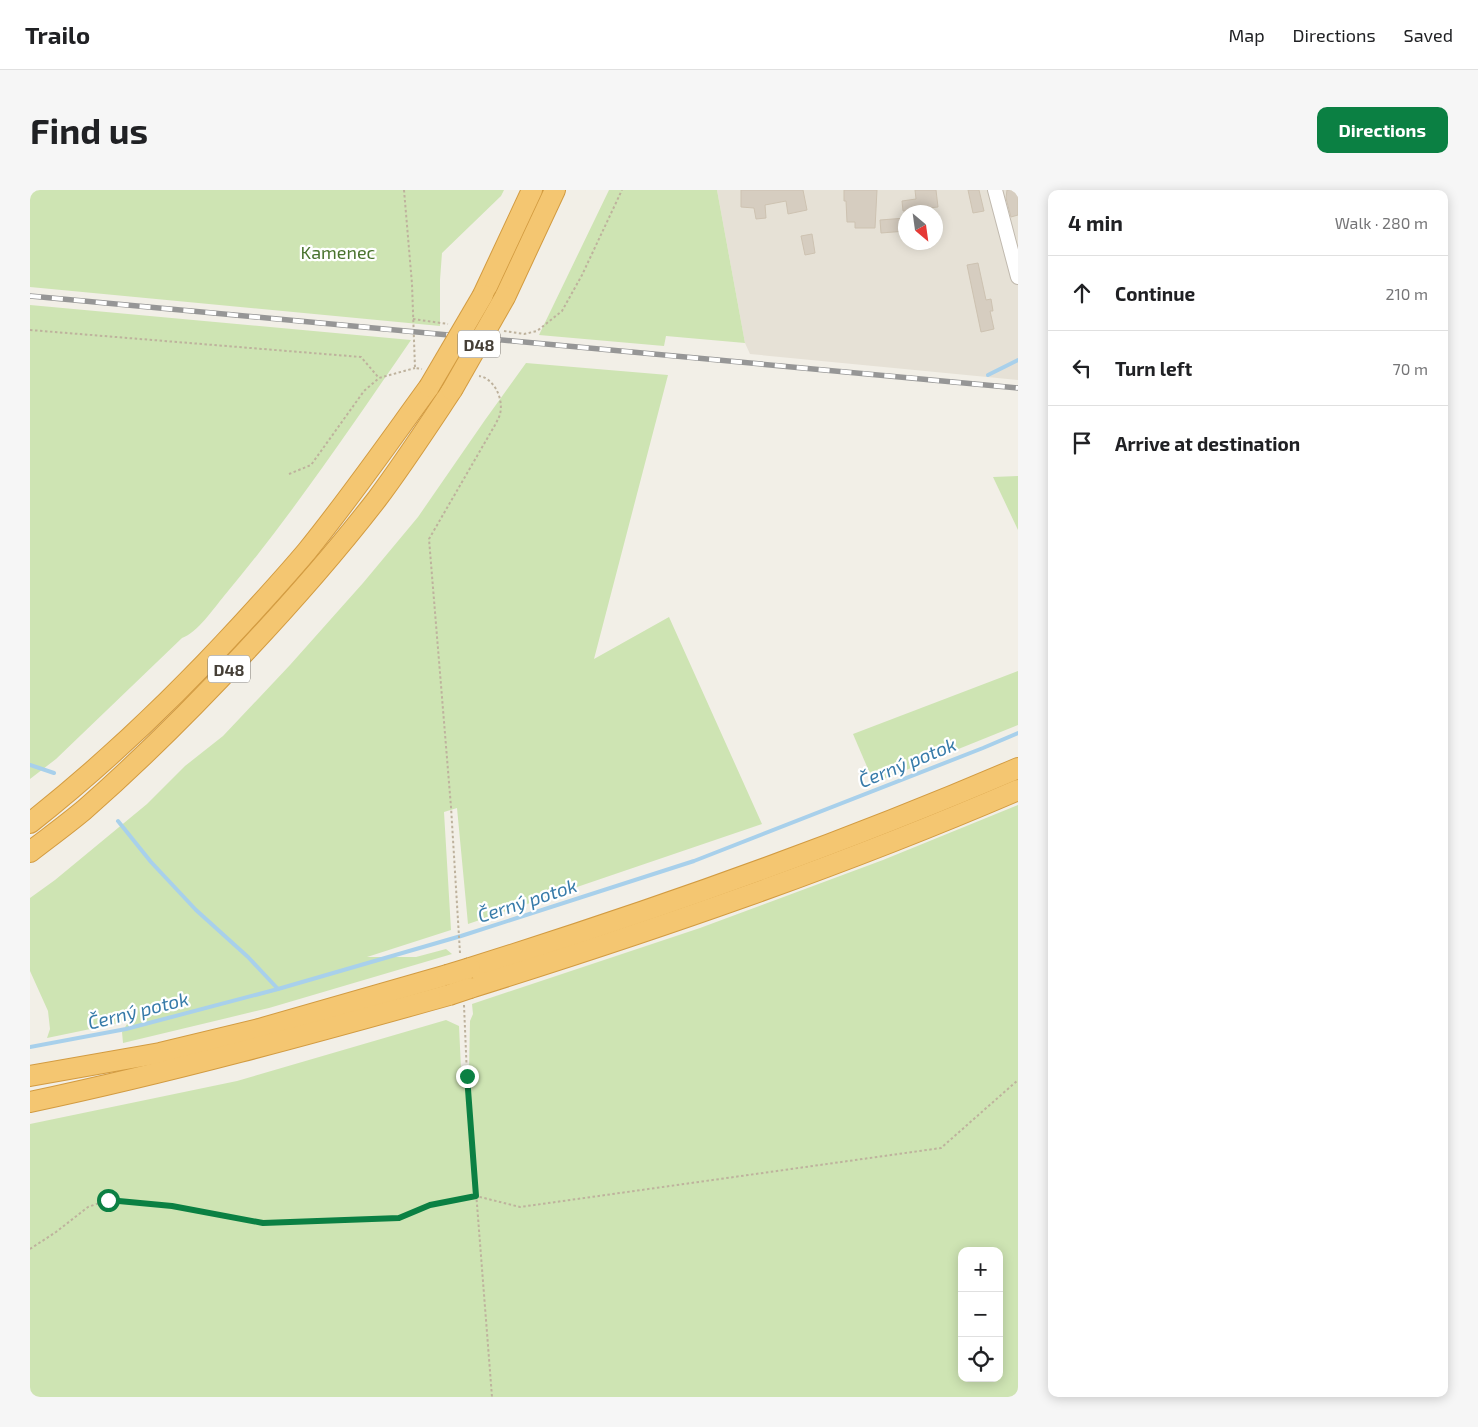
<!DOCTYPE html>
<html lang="en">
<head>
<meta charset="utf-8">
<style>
  :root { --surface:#fff; --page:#f6f6f6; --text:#202124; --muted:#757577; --line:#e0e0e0; --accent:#0b8043 }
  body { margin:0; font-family:"Exo 2",sans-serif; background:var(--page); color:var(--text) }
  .controls { position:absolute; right:15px; bottom:15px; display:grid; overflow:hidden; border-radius:10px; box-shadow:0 2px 12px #0003 }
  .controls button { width:45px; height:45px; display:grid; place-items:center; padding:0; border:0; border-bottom:1px solid var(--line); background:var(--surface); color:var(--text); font:25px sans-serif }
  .compass { position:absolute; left:868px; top:15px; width:45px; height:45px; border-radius:50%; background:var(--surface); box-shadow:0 2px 12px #0003; rotate:151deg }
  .stop { position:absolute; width:15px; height:15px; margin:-11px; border:4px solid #0b8043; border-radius:50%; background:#fff }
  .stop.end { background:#0b8043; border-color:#fff; box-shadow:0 1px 5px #0008 }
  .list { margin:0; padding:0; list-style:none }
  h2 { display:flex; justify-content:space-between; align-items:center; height:65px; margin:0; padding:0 20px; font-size:21px }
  h2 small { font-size:16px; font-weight:400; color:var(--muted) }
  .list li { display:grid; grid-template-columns:32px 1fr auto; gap:15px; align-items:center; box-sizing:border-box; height:75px; padding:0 20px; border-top:1px solid var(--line) }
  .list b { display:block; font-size:19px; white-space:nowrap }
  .list em { font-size:16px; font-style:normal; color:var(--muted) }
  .icon { flex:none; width:28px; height:28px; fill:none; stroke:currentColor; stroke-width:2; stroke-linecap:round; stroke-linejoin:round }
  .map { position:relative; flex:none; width:988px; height:1207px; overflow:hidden; border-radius:10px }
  header { display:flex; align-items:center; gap:30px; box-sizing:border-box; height:70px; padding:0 25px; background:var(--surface); border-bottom:1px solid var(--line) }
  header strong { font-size:24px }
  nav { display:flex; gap:28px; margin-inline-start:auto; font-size:18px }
  .intro { display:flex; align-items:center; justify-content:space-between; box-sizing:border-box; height:120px; padding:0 30px }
  h1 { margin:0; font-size:35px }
  .button { padding:12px 22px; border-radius:10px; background:var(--accent); color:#fff; font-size:18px; font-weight:700 }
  main { display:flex; gap:30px; padding:0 30px }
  aside { flex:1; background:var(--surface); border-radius:10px; box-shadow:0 2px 12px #0003 }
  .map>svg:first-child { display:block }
</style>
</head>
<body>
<header>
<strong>Trailo</strong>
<nav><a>Map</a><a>Directions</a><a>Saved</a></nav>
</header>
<div class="intro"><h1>Find us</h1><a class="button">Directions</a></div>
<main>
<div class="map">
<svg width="988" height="1207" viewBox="0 0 988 1207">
  <rect width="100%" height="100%" fill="#f2efe7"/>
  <path fill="#e6e1d6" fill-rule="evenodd" d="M 687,0 L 988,0 L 988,190 L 720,164 L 715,153 ZM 876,22 L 906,22 L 906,52 L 876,52 Z"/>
  <g fill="#cee4b3" fill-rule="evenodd">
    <path d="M 0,0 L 474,0 L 471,6 L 412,63 L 410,90 L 410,136 L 0,97 Z"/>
    <path d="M 579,0 L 687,0 L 715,153 L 636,146 L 634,156 L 509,145 Z"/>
    <path d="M 0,115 L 381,150 C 321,237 262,325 194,406 C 184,418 167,443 152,448 L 26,569 L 0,589 Z"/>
    <path d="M 496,173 L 638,185 L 564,469 L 639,427 L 732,634 L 438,734 L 427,618 L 414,622 L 421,740 L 337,767 L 386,767 L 416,759 L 422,764 L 239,818 L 93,853 L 92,842 L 99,831 L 17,848 L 20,839 L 18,821 L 0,781 L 0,708 L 25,690 L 117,614 L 155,576 L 193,546 L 260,475 L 333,393 L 388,327 L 455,230 Z"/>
    <path d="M 988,286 L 988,340 L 963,287 Z"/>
    <path d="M 988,481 L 988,535 L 844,593 L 823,544 Z"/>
    <path d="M 988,615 L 988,1207 L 0,1207 L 0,934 L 207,891 L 416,830 L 429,836 L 431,879 L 439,881 L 440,831 L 443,824 L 442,814 L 670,738 L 853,670 ZM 932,1061 L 969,1061 L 969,1188 L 932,1188 Z"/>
  </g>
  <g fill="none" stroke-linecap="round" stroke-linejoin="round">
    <g stroke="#a8d0eb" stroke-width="4">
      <path d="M 958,185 L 988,170"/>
      <path d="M 0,575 L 24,583"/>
      <path d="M 88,631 L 121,672 L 166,720 L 218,767 L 248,799"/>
      <path d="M 0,857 L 96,839 L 248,799 L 431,746 L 664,671 L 953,558 L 988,543"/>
    </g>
  </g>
  <g fill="#d6cdc0" stroke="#cdc2b1">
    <path d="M 711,0 L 773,0 L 777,20 L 758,24 L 756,11 L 735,15 L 736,28 L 726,29 L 724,18 L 711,17 Z"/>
    <path d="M 814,0 L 847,0 L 845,38 L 825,38 L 825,32 L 817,32 L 816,11 L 814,11 Z"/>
    <path d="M 885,0 L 906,0 L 908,17 L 873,21 L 872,11 L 886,9 Z"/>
    <path d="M 938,0 L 949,0 L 954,21 L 943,23 Z"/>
    <path d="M 977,0 L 988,0 L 988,25 L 981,27 L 976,8 Z"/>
    <path d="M 876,28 L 876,41 L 851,43 L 850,30 Z"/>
    <path d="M 782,44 L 785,63 L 775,65 L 771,46 Z"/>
    <path d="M 948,73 L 956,110 L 961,109 L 963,121 L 960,121 L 964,139 L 951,142 L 937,75 Z"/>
  </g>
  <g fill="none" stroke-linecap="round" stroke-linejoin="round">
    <g stroke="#c0b9ae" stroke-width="16">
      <path id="minor" d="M 965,0 L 988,87"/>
    </g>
    <g stroke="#d29b41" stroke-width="22">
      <g id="highway">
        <path d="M 453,105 L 502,0"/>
        <path d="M 475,107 L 525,0"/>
        <path d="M 0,633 C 76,573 146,506 212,434 C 234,410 256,386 277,361 C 320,308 359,252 399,197"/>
        <path d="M 0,662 C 18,648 36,635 54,620 C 111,570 165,516 216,461 C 262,412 306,362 347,309 C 374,273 398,236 422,200"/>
        <path d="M 440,778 C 625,720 809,655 988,578"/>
        <path d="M 440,798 C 625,740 809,677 988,600"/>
        <path d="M 0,886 L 130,863 L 229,839 L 417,785"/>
        <path d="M 0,912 C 141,882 280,844 419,805"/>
      </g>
    </g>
    <g stroke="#beb29d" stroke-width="2" stroke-dasharray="2.5 2.5" stroke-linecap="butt">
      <path d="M 374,0 L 382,94 L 385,178 L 392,179"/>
      <path d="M 383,129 L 418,134"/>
      <path d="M 0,140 L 331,167 L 349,188"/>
      <path d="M 474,141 L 494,144 L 507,141 L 532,121 L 552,85 L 592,0"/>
      <path d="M 259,284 L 281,275 L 334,201 L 349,188 L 385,178"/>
      <path d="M 430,763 L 421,617 L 399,349 L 465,235 C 467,231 469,228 470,224 C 474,209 464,188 449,186"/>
      <path d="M 434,815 L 437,886 L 462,1207"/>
      <path d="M 0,1059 L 26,1042 L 58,1017 L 78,1010 L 142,1015 L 233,1033 L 369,1028 L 400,1015 L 446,1006 L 490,1017 L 911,958 L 988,890"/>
    </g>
    <use href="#minor" stroke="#fff" stroke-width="14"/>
    <use href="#highway" stroke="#f4c671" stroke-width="20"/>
    <g stroke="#969696" stroke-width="5.5">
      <path id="rail" d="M 0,106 L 988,198"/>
    </g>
    <use href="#rail" stroke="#fff" stroke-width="4" stroke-dasharray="11" stroke-linecap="butt"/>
    <g stroke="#d29b41" stroke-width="22" stroke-linecap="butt">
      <g id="highway-bridge">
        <path d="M 399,197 L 453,105"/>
        <path d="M 422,200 L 475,107"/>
        <path d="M 417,785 L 440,778"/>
        <path d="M 419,805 L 440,798"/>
      </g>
    </g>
    <use href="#highway-bridge" stroke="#f4c671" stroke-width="20"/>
  </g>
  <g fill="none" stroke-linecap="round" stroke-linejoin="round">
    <path stroke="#0b8043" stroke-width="6" d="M 78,1010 L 142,1016 L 233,1033 L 369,1028 L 400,1015 L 446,1006 L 437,886"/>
  </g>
  <g text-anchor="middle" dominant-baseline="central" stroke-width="4.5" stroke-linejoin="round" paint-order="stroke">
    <g fill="#fff" stroke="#7d7973" stroke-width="1">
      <rect x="428" y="140.5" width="42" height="27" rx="4"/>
      <rect x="178" y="465.5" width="42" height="27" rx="4"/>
    </g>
    <g font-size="16" font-weight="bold" fill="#453f37">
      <text x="449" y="154">D48</text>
      <text x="199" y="479">D48</text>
    </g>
    <g font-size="18" fill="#49732e" stroke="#fff">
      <text x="308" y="62">Kamenec</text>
    </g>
    <g font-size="19" font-style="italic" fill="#377ba9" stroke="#fff">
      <text transform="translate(877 572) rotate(-22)">Černý potok</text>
      <text transform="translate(497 710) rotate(-18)">Černý potok</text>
      <text transform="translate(108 820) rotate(-14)">Černý potok</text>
    </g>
  </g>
</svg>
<div class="controls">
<button>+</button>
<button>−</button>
<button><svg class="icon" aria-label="locate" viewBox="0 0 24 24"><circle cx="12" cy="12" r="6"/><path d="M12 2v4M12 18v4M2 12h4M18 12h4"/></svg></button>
</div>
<svg class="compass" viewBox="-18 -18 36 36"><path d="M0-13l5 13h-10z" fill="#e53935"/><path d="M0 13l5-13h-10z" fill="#757577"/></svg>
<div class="stop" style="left:78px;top:1010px"></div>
<div class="stop end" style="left:437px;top:886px"></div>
</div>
<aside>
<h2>4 min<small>Walk · 280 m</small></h2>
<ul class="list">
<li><svg class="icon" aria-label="ahead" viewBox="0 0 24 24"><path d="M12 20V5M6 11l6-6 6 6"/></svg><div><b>Continue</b></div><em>210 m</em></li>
<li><svg class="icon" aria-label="left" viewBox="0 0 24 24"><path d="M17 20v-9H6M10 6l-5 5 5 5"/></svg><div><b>Turn left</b></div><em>70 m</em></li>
<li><svg class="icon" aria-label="arrive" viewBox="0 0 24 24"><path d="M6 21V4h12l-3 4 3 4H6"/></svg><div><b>Arrive at destination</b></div></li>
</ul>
</aside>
</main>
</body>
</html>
